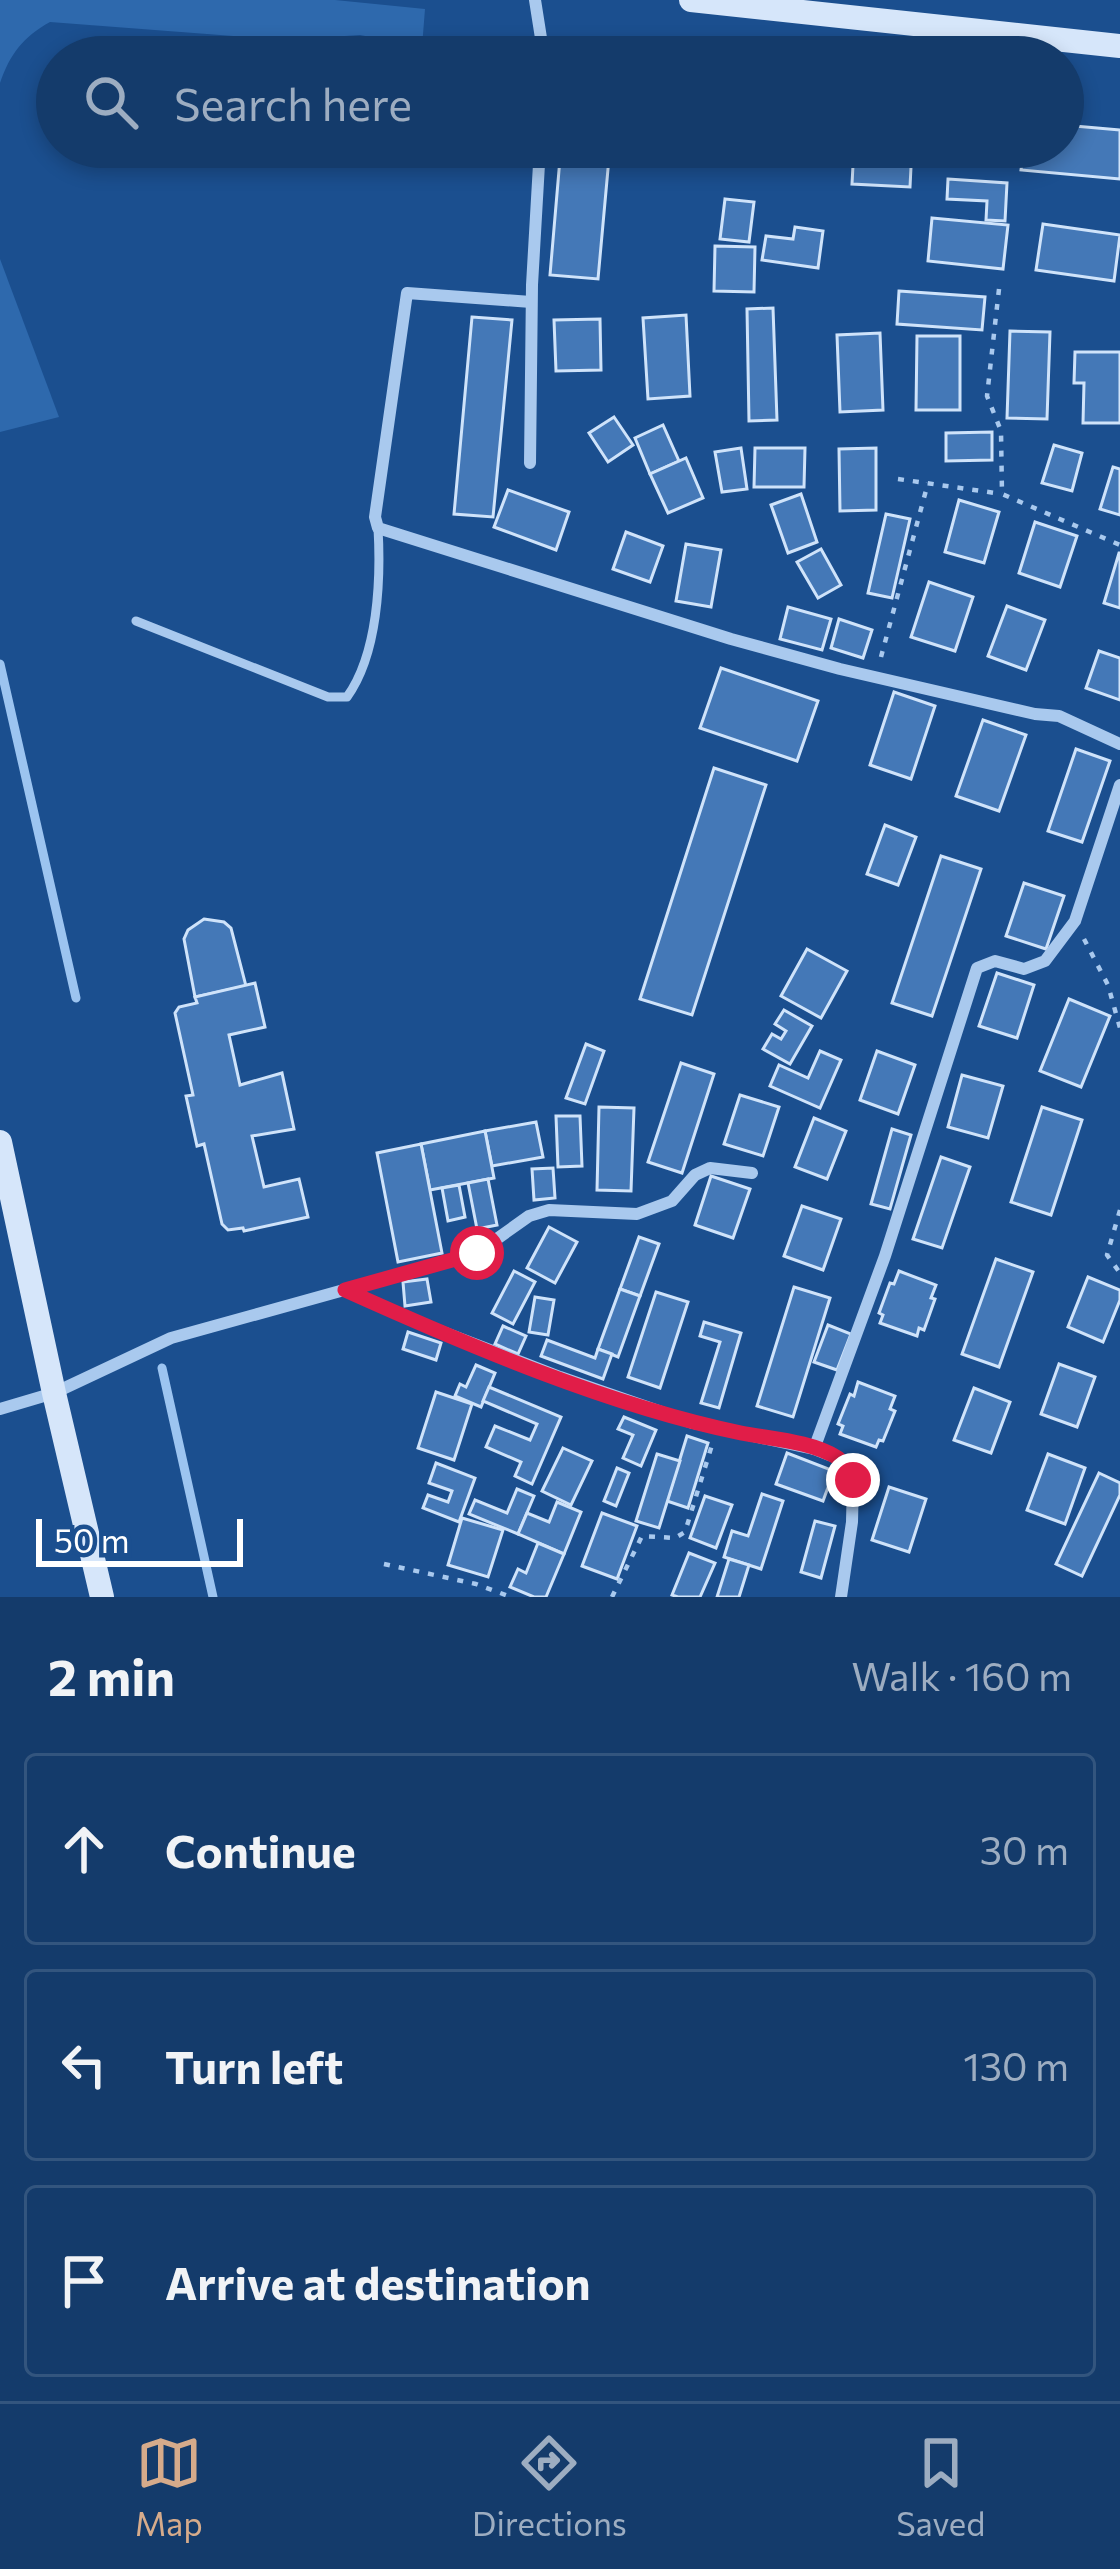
<!DOCTYPE html>
<html lang="en">
<head>
<meta charset="utf-8">
<style>
  :root { --surface:#143b6b; --page:#214673; --text:#f1f3f6; --muted:#9dadc1; --line:#33557e; --accent:#d6ab8b }
  body { margin:0; font-family:Commissioner,sans-serif; background:var(--page); color:var(--text) }
  .scale { position:absolute; left:36px; bottom:30px; width:207px; box-sizing:border-box; padding-left:12px; border:6px solid #fff; border-top:0; font-size:33px; line-height:42px; white-space:nowrap; color:#fff; -webkit-text-stroke:9px #1b4f8f; paint-order:stroke }
  .stop { position:absolute; width:36px; height:36px; margin:-27px; border:9px solid #e11d48; border-radius:50%; background:#fff }
  .stop.end { background:#e11d48; border-color:#fff; box-shadow:0 3px 12px #0008 }
  .list { margin:0; padding:0; list-style:none }
  h2 { display:flex; justify-content:space-between; align-items:center; height:156px; margin:0; padding:0 48px; font-size:51px }
  h2 small { font-size:39px; font-weight:400; color:var(--muted) }
  .list li { display:grid; grid-template-columns:78px 1fr auto; gap:36px; align-items:center; box-sizing:border-box; height:192px; margin:0 24px 24px; padding:0 24px; border:3px solid var(--line); border-radius:12px }
  .list b { display:block; font-size:45px; white-space:nowrap }
  .list em { font-size:39px; font-style:normal; color:var(--muted) }
  .icon { flex:none; width:66px; height:66px; fill:none; stroke:currentColor; stroke-width:2; stroke-linecap:round; stroke-linejoin:round }
  .map { position:relative; flex:none; width:1120px; height:1597px; overflow:hidden }
  .search { position:absolute; background:var(--surface); box-shadow:0 6px 18px #0003; left:36px; right:36px; top:36px; height:132px; display:flex; align-items:center; gap:30px; box-sizing:border-box; padding:0 42px; border-radius:66px; color:var(--muted); font-size:45px }
  .sheet { height:804px; background:var(--surface) }
  nav { display:flex; justify-content:space-around; align-items:center; box-sizing:border-box; height:168px; border-top:3px solid var(--line); background:var(--surface); font-size:33px; color:var(--muted) }
  nav a { display:grid; justify-items:center; gap:6px }
  nav .on { color:var(--accent) }
  .map>svg:first-child { display:block }
</style>
</head>
<body>
<div class="map">
<svg width="1120" height="1597" viewBox="0 0 1120 1597">
  <rect width="100%" height="100%" fill="#1b4f8f"/>
  <g fill="#2e69ad">
    <path d="M 0,0 L 335,0 L 425,9 L 422,47 L 360,35 L 286,40 L 50,22 C 23,37 10,54 0,83 Z"/>
    <path d="M 0,259 L 59,417 L 0,432 Z"/>
  </g>
  <g fill="none" stroke-linecap="round" stroke-linejoin="round">
    <g stroke="#9cc4f0" stroke-width="9">
      <path d="M 0,664 L 76,998"/>
      <path d="M 162,1368 L 213,1597"/>
    </g>
  </g>
  <g fill="#4478b7" stroke="#cfe3fa" stroke-width="3">
    <path d="M 1063,125 L 1120,130 L 1120,179 L 1021,170 L 1024,147 L 1063,147 Z"/>
    <path d="M 561,147 L 610,147 L 598,279 L 550,275 Z"/>
    <path d="M 854,147 L 912,147 L 910,187 L 852,184 Z"/>
    <path d="M 948,179 L 1007,183 L 1005,221 L 986,220 L 987,201 L 947,199 Z"/>
    <path d="M 725,199 L 754,202 L 749,242 L 720,239 Z"/>
    <path d="M 932,218 L 1008,225 L 1003,269 L 928,261 Z"/>
    <path d="M 1043,224 L 1120,235 L 1114,281 L 1036,270 Z"/>
    <path d="M 795,227 L 823,231 L 818,268 L 762,260 L 766,236 L 793,239 Z"/>
    <path d="M 715,246 L 755,247 L 754,292 L 714,291 Z"/>
    <path d="M 899,291 L 985,297 L 982,330 L 897,324 Z"/>
    <path d="M 773,308 L 777,420 L 749,421 L 747,309 Z"/>
    <path d="M 686,315 L 690,396 L 648,399 L 643,318 Z"/>
    <path d="M 472,317 L 512,320 L 493,517 L 454,514 Z"/>
    <path d="M 600,319 L 601,370 L 556,371 L 554,320 Z"/>
    <path d="M 1010,331 L 1050,332 L 1047,419 L 1007,418 Z"/>
    <path d="M 880,333 L 883,410 L 840,412 L 837,335 Z"/>
    <path d="M 917,336 L 960,336 L 960,410 L 916,410 Z"/>
    <path d="M 1075,352 L 1120,352 L 1120,423 L 1083,423 L 1084,383 L 1074,383 Z"/>
    <path d="M 614,417 L 633,445 L 608,462 L 589,433 Z"/>
    <path d="M 663,425 L 679,461 L 650,474 L 635,438 Z"/>
    <path d="M 992,432 L 992,460 L 946,461 L 946,433 Z"/>
    <path d="M 1054,445 L 1082,453 L 1072,491 L 1042,483 Z"/>
    <path d="M 741,448 L 747,489 L 722,492 L 715,452 Z"/>
    <path d="M 755,448 L 805,448 L 804,487 L 754,487 Z"/>
    <path d="M 876,448 L 876,510 L 840,511 L 839,449 Z"/>
    <path d="M 686,458 L 703,498 L 668,513 L 650,474 Z"/>
    <path d="M 1113,467 L 1120,469 L 1120,515 L 1100,509 Z"/>
    <path d="M 508,490 L 569,512 L 556,550 L 494,527 Z"/>
    <path d="M 801,494 L 817,542 L 788,553 L 771,505 Z"/>
    <path d="M 959,500 L 999,512 L 984,563 L 945,552 Z"/>
    <path d="M 886,514 L 910,519 L 892,598 L 868,593 Z"/>
    <path d="M 1035,522 L 1077,536 L 1060,587 L 1019,573 Z"/>
    <path d="M 626,532 L 663,546 L 650,582 L 613,569 Z"/>
    <path d="M 686,544 L 721,550 L 711,607 L 676,601 Z"/>
    <path d="M 821,549 L 841,585 L 818,598 L 797,562 Z"/>
    <path d="M 1119,553 L 1120,553 L 1120,608 L 1104,603 Z"/>
    <path d="M 929,582 L 973,597 L 955,651 L 911,637 Z"/>
    <path d="M 1007,606 L 1045,620 L 1026,670 L 988,656 Z"/>
    <path d="M 788,607 L 831,619 L 822,650 L 780,639 Z"/>
    <path d="M 839,619 L 872,630 L 863,658 L 831,648 Z"/>
    <path d="M 1099,651 L 1120,658 L 1120,700 L 1086,688 Z"/>
    <path d="M 721,668 L 818,701 L 797,761 L 700,728 Z"/>
    <path d="M 894,692 L 935,706 L 911,779 L 870,765 Z"/>
    <path d="M 983,720 L 1026,735 L 999,811 L 956,796 Z"/>
    <path d="M 1076,749 L 1110,761 L 1082,842 L 1048,831 Z"/>
    <path d="M 714,768 L 766,785 L 692,1015 L 640,999 Z"/>
    <path d="M 885,825 L 916,837 L 898,885 L 867,874 Z"/>
    <path d="M 941,856 L 981,869 L 932,1016 L 892,1003 Z"/>
    <path d="M 1024,883 L 1064,896 L 1046,949 L 1006,936 Z"/>
    <path d="M 204,919 L 224,922 L 231,928 L 246,986 L 195,997 L 184,939 L 188,930 Z"/>
    <path d="M 807,949 L 847,971 L 821,1018 L 781,996 Z"/>
    <path d="M 997,973 L 1034,985 L 1017,1038 L 979,1026 Z"/>
    <path d="M 255,983 L 265,1027 L 229,1035 L 240,1085 L 282,1073 L 294,1129 L 252,1136 L 264,1187 L 299,1179 L 308,1217 L 244,1231 L 243,1228 L 228,1230 L 222,1224 L 204,1144 L 197,1146 L 186,1096 L 193,1095 L 175,1013 L 179,1007 L 197,1003 L 195,997 Z"/>
    <path d="M 1069,999 L 1110,1016 L 1081,1087 L 1040,1071 Z"/>
    <path d="M 784,1010 L 812,1026 L 790,1064 L 763,1049 L 772,1034 L 781,1039 L 786,1031 L 775,1024 Z"/>
    <path d="M 586,1044 L 604,1051 L 585,1104 L 566,1098 Z"/>
    <path d="M 820,1051 L 841,1060 L 820,1108 L 770,1086 L 779,1065 L 808,1078 Z"/>
    <path d="M 877,1051 L 915,1065 L 898,1114 L 860,1100 Z"/>
    <path d="M 681,1063 L 714,1074 L 682,1173 L 648,1162 Z"/>
    <path d="M 962,1075 L 1003,1086 L 988,1138 L 948,1127 Z"/>
    <path d="M 740,1095 L 779,1107 L 763,1156 L 724,1144 Z"/>
    <path d="M 599,1107 L 634,1108 L 631,1191 L 597,1190 Z"/>
    <path d="M 1042,1107 L 1082,1120 L 1051,1215 L 1011,1202 Z"/>
    <path d="M 556,1116 L 580,1116 L 582,1166 L 558,1167 Z"/>
    <path d="M 814,1118 L 846,1131 L 827,1179 L 795,1167 Z"/>
    <path d="M 536,1122 L 543,1157 L 492,1166 L 485,1131 Z"/>
    <path d="M 892,1129 L 911,1135 L 890,1209 L 871,1204 Z"/>
    <path d="M 485,1131 L 494,1178 L 430,1190 L 421,1144 Z"/>
    <path d="M 421,1144 L 442,1253 L 398,1262 L 377,1153 Z"/>
    <path d="M 941,1157 L 970,1167 L 942,1248 L 913,1239 Z"/>
    <path d="M 553,1168 L 555,1198 L 534,1200 L 532,1169 Z"/>
    <path d="M 711,1176 L 750,1189 L 733,1238 L 695,1225 Z"/>
    <path d="M 488,1179 L 497,1225 L 477,1229 L 468,1183 Z"/>
    <path d="M 459,1185 L 465,1217 L 448,1221 L 442,1188 Z"/>
    <path d="M 802,1206 L 841,1219 L 823,1270 L 784,1256 Z"/>
    <path d="M 549,1227 L 577,1242 L 555,1283 L 527,1268 Z"/>
    <path d="M 639,1237 L 659,1244 L 640,1296 L 620,1289 Z"/>
    <path d="M 996,1259 L 1033,1272 L 999,1367 L 962,1354 Z"/>
    <path d="M 514,1271 L 535,1282 L 513,1324 L 492,1313 Z"/>
    <path d="M 899,1271 L 936,1285 L 931,1298 L 935,1299 L 924,1330 L 919,1328 L 917,1336 L 880,1323 L 883,1315 L 879,1313 L 890,1283 L 894,1284 Z"/>
    <path d="M 1088,1277 L 1120,1290 L 1120,1300 L 1103,1342 L 1068,1327 Z"/>
    <path d="M 427,1279 L 431,1302 L 405,1306 L 403,1282 Z"/>
    <path d="M 794,1287 L 830,1298 L 793,1417 L 757,1406 Z"/>
    <path d="M 620,1289 L 640,1296 L 618,1357 L 598,1349 Z"/>
    <path d="M 656,1292 L 688,1302 L 660,1388 L 628,1377 Z"/>
    <path d="M 535,1297 L 554,1300 L 548,1335 L 529,1332 Z"/>
    <path d="M 704,1322 L 741,1333 L 719,1408 L 701,1403 L 720,1342 L 700,1336 Z"/>
    <path d="M 828,1325 L 851,1334 L 837,1370 L 814,1362 Z"/>
    <path d="M 503,1326 L 526,1336 L 518,1354 L 495,1344 Z"/>
    <path d="M 408,1332 L 441,1343 L 436,1360 L 403,1349 Z"/>
    <path d="M 547,1340 L 595,1358 L 598,1349 L 612,1354 L 603,1379 L 541,1356 Z"/>
    <path d="M 1059,1364 L 1095,1377 L 1077,1427 L 1041,1414 Z"/>
    <path d="M 476,1365 L 495,1373 L 481,1407 L 455,1396 L 460,1384 L 466,1387 Z"/>
    <path d="M 858,1382 L 895,1396 L 890,1409 L 895,1411 L 883,1441 L 879,1440 L 876,1447 L 840,1434 L 843,1426 L 838,1424 L 850,1394 L 854,1396 Z"/>
    <path d="M 489,1387 L 561,1417 L 532,1484 L 515,1476 L 521,1462 L 486,1447 L 495,1426 L 530,1440 L 537,1424 L 483,1401 Z"/>
    <path d="M 974,1388 L 1010,1402 L 991,1453 L 954,1440 Z"/>
    <path d="M 436,1392 L 472,1404 L 454,1460 L 418,1448 Z"/>
    <path d="M 624,1417 L 656,1430 L 641,1466 L 623,1458 L 633,1435 L 618,1429 Z"/>
    <path d="M 687,1436 L 708,1443 L 688,1508 L 667,1501 Z"/>
    <path d="M 563,1448 L 592,1461 L 571,1505 L 542,1491 Z"/>
    <path d="M 787,1453 L 834,1471 L 823,1501 L 776,1484 Z"/>
    <path d="M 657,1454 L 680,1461 L 659,1528 L 636,1521 Z"/>
    <path d="M 1048,1454 L 1085,1468 L 1065,1524 L 1027,1510 Z"/>
    <path d="M 436,1463 L 475,1478 L 459,1522 L 423,1508 L 428,1495 L 448,1502 L 452,1491 L 429,1483 Z"/>
    <path d="M 617,1468 L 629,1473 L 616,1506 L 604,1501 Z"/>
    <path d="M 1099,1473 L 1120,1483 L 1120,1495 L 1082,1576 L 1056,1564 Z"/>
    <path d="M 889,1487 L 926,1499 L 909,1552 L 872,1540 Z"/>
    <path d="M 517,1489 L 534,1496 L 518,1534 L 469,1514 L 475,1500 L 507,1513 Z"/>
    <path d="M 762,1494 L 783,1501 L 761,1569 L 724,1557 L 732,1531 L 748,1536 Z"/>
    <path d="M 705,1496 L 732,1505 L 716,1548 L 690,1538 Z"/>
    <path d="M 557,1502 L 581,1512 L 564,1554 L 518,1534 L 527,1513 L 549,1522 Z"/>
    <path d="M 602,1513 L 637,1526 L 617,1579 L 582,1566 Z"/>
    <path d="M 462,1518 L 503,1530 L 488,1577 L 448,1565 Z"/>
    <path d="M 815,1521 L 835,1526 L 821,1578 L 801,1572 Z"/>
    <path d="M 538,1543 L 564,1554 L 546,1597 L 534,1597 L 510,1587 L 518,1569 L 526,1573 Z"/>
    <path d="M 689,1553 L 715,1563 L 700,1597 L 678,1597 L 672,1595 Z"/>
    <path d="M 729,1559 L 749,1565 L 739,1597 L 717,1597 Z"/>
  </g>
  <g fill="none" stroke-linecap="round" stroke-linejoin="round">
    <g stroke="#a9c9ee" stroke-width="4.5" stroke-dasharray="6 9" stroke-linecap="butt">
      <path d="M 999,289 L 987,396 L 1001,431 L 1002,494 L 1120,545"/>
      <path d="M 898,479 L 1002,494"/>
      <path d="M 881,657 L 928,483"/>
      <path d="M 1084,939 L 1108,985 L 1120,1028"/>
      <path d="M 1120,1210 L 1107,1255 L 1120,1273"/>
      <path d="M 384,1564 L 476,1584 L 511,1597"/>
      <path d="M 612,1597 L 642,1536 L 675,1538 L 685,1532 L 712,1445"/>
    </g>
    <path stroke="#a9c9ee" stroke-width="9" d="M 136,621 L 328,697 L 347,697 C 378,654 381,580 378,528"/>
    <g stroke="#a9c9ee" stroke-width="12">
      <path d="M 535,0 L 544,57"/>
      <path d="M 531,302 L 407,293 L 375,517 L 378,528 L 731,639 L 840,669 L 1035,714 L 1059,716 L 1120,744"/>
      <path d="M 530,463 L 532,285 L 540,147"/>
      <path d="M 346,1290 L 409,1319 L 560,1377 L 693,1423 L 814,1449 L 842,1460 L 853,1480 L 852,1522 L 841,1597"/>
      <path d="M 0,1409 L 54,1393 L 171,1338 L 477,1253 L 529,1216 L 549,1210 L 637,1214 L 672,1201 L 695,1175 L 710,1168 L 752,1173"/>
      <path d="M 814,1449 L 885,1256 L 977,968 L 995,961 L 1024,969 L 1045,961 L 1075,921 L 1120,785"/>
    </g>
    <g stroke="#d6e6fa" stroke-width="24">
      <path d="M 691,0 L 1120,46"/>
      <path d="M 0,1142 L 54,1393 L 102,1597"/>
    </g>
  </g>
  <g fill="none" stroke-linecap="round" stroke-linejoin="round">
    <path stroke="#e11d48" stroke-width="15" d="M 477,1253 L 345,1290 C 467,1345 610,1406 741,1433 C 771,1439 811,1441 838,1458 C 845,1463 849,1472 853,1480"/>
  </g>
</svg>
<div class="scale">50 m</div>
<div class="stop" style="left:477px;top:1253px"></div>
<div class="stop end" style="left:853px;top:1480px"></div>
<div class="search"><svg class="icon" aria-label="search" viewBox="0 0 24 24"><circle cx="10" cy="10" r="6"/><path d="M15 15l6 6"/></svg>Search here</div>
</div>
<section class="sheet">
<h2>2 min<small>Walk · 160 m</small></h2>
<ul class="list">
<li><svg class="icon" aria-label="ahead" viewBox="0 0 24 24"><path d="M12 20V5M6 11l6-6 6 6"/></svg><div><b>Continue</b></div><em>30 m</em></li>
<li><svg class="icon" aria-label="left" viewBox="0 0 24 24"><path d="M17 20v-9H6M10 6l-5 5 5 5"/></svg><div><b>Turn left</b></div><em>130 m</em></li>
<li><svg class="icon" aria-label="arrive" viewBox="0 0 24 24"><path d="M6 21V4h12l-3 4 3 4H6"/></svg><div><b>Arrive at destination</b></div></li>
</ul>
</section>
<nav>
<a class="on"><svg class="icon" aria-label="map" viewBox="0 0 24 24"><path d="M3 6l6-2 6 2 6-2v14l-6 2-6-2-6 2zM9 4v14M15 6v14"/></svg>Map</a>
<a><svg class="icon" aria-label="directions" viewBox="0 0 24 24"><path d="M12 3l9 9-9 9-9-9zM9 14v-3h6M13 9l2 2-2 2"/></svg>Directions</a>
<a><svg class="icon" aria-label="saved" viewBox="0 0 24 24"><path d="M7 4h10v16l-5-4-5 4z"/></svg>Saved</a>
</nav>
</body>
</html>
